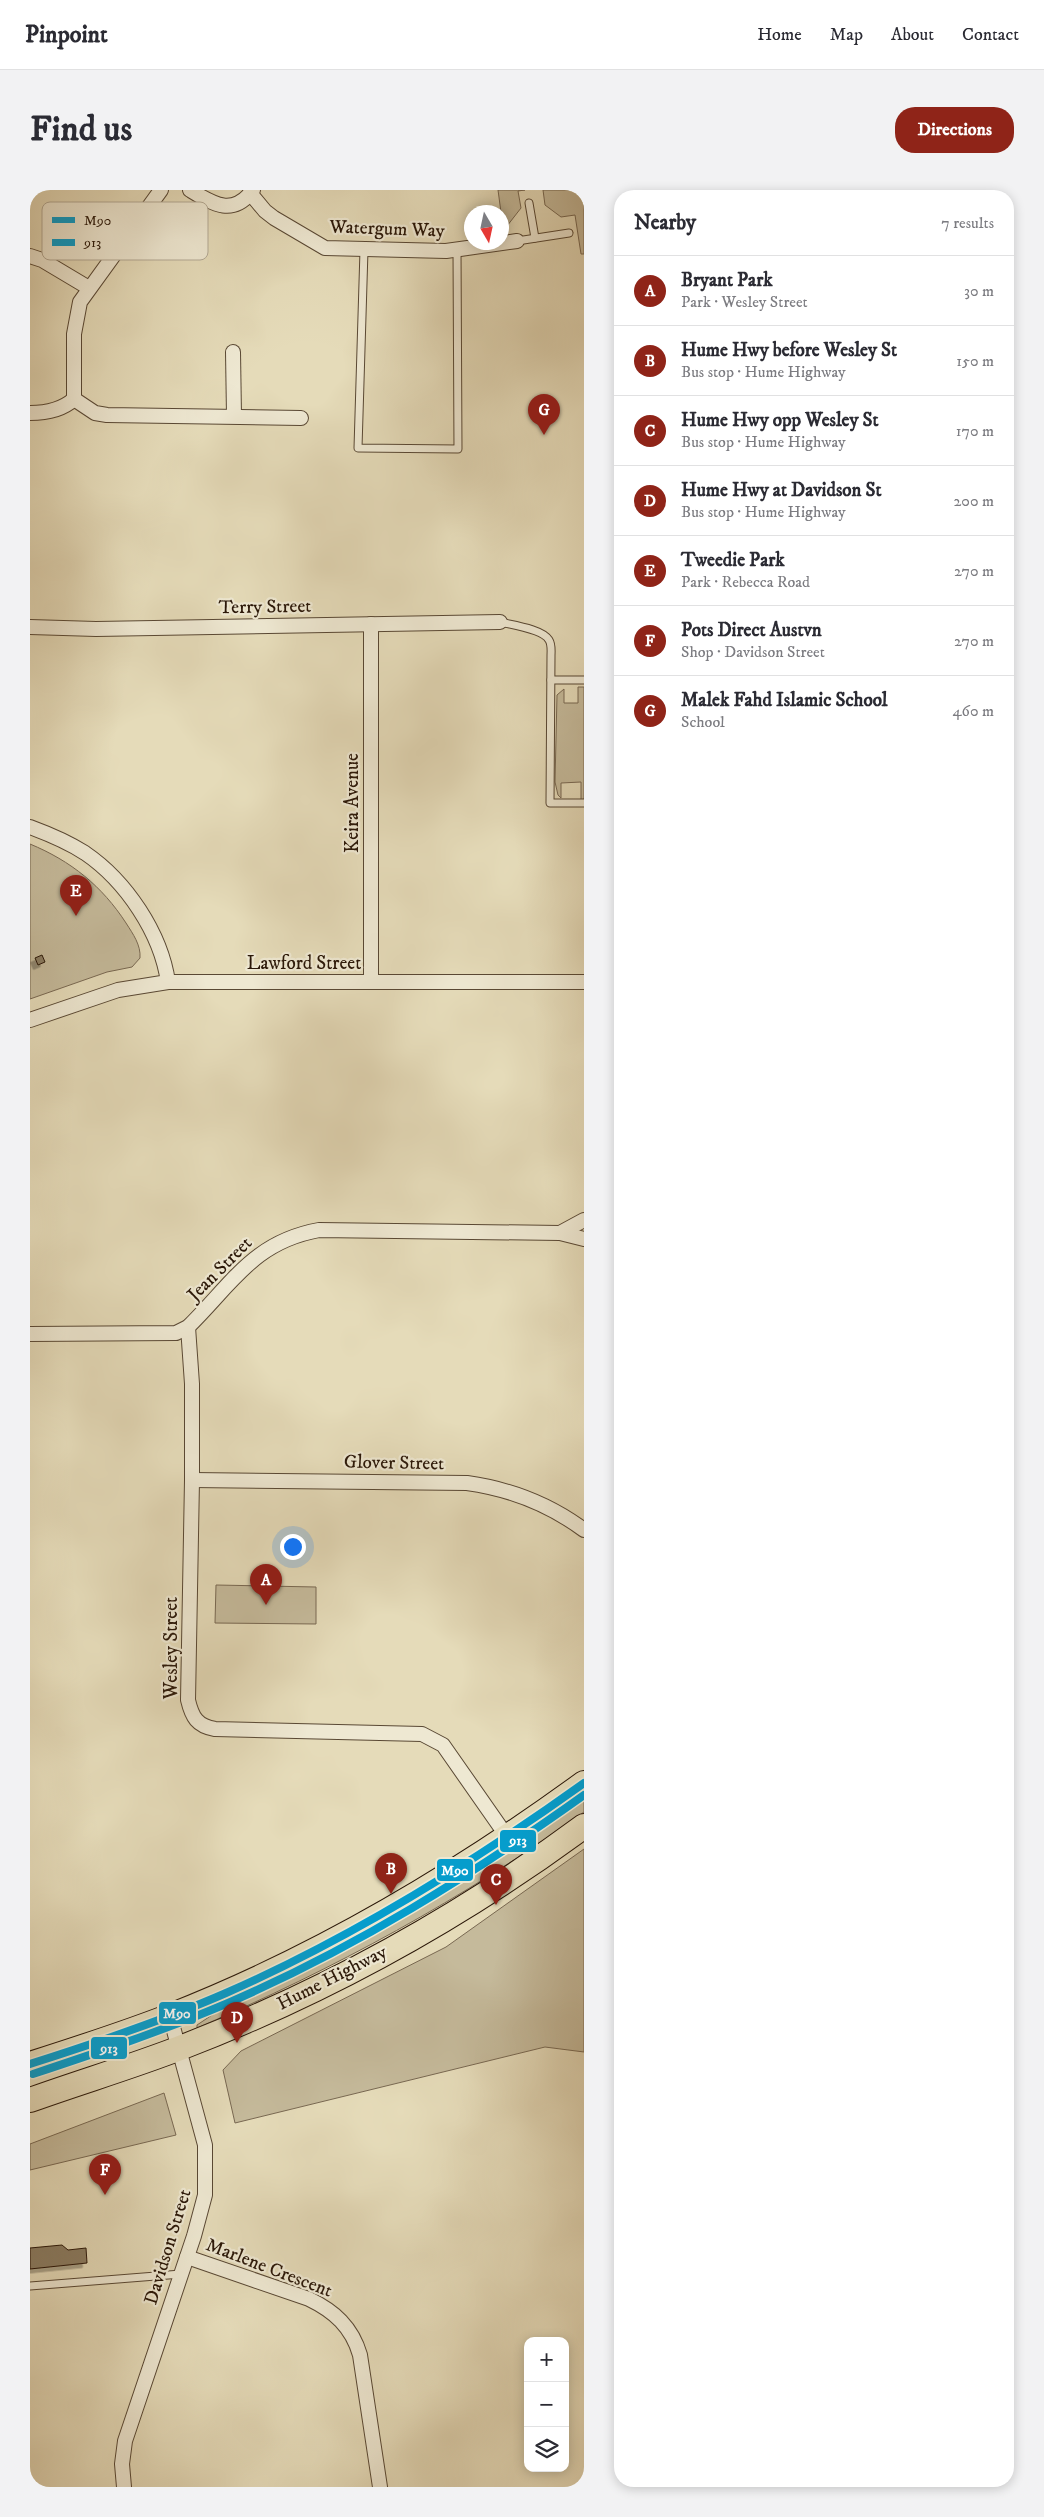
<!DOCTYPE html>
<html lang="en">
<head>
<meta charset="utf-8">
<style>
  :root { --surface:#fff; --page:#f2f2f3; --text:#2b2b33; --muted:#7c7c81; --line:#e1e1e2; --accent:#8f2418 }
  body { margin:0; font-family:"IM FELL DW Pica",serif; background:var(--page); color:var(--text) }
  .controls { position:absolute; right:15px; bottom:15px; display:grid; overflow:hidden; border-radius:10px; box-shadow:0 2px 12px #0003 }
  .controls button { width:45px; height:45px; display:grid; place-items:center; padding:0; border:0; border-bottom:1px solid var(--line); background:var(--surface); color:var(--text); font:25px sans-serif }
  .compass { position:absolute; left:434px; top:15px; width:45px; height:45px; border-radius:50%; background:var(--surface); box-shadow:0 2px 12px #0003; rotate:171deg }
  .you { position:absolute; left:262px; top:1356px; width:18px; height:18px; margin:-12px; border:4px solid #fff; border-radius:50%; background:#1a73e8; box-shadow:0 0 0 8px #1a73e833 }
  .badge { display:grid; place-items:center; width:32px; height:32px; border-radius:50%; background:var(--accent); color:#fff; font-size:16px; font-weight:700 }
  .pin { position:absolute; translate:-50% -41px; filter:drop-shadow(0 1px 2px #0008) }
  .pin::after { content:''; position:absolute; top:26px; width:18px; height:15px; background:inherit; clip-path:polygon(0 0,100% 0,50% 100%) }
  .list { margin:0; padding:0; list-style:none }
  h2 { display:flex; justify-content:space-between; align-items:center; height:65px; margin:0; padding:0 20px; font-size:21px }
  h2 small { font-size:16px; font-weight:400; color:var(--muted) }
  .list li { display:grid; grid-template-columns:32px 1fr auto; gap:15px; align-items:center; box-sizing:border-box; height:70px; padding:0 20px; border-top:1px solid var(--line) }
  .list b { display:block; font-size:19px; white-space:nowrap }
  .list p { margin:0; font-size:16px; white-space:nowrap; color:var(--muted) }
  .list em { font-size:16px; font-style:normal; color:var(--muted) }
  .icon { flex:none; width:28px; height:28px; fill:none; stroke:currentColor; stroke-width:2; stroke-linecap:round; stroke-linejoin:round }
  .map { position:relative; flex:none; width:554px; height:2297px; overflow:hidden; border-radius:20px }
  header { display:flex; align-items:center; gap:30px; box-sizing:border-box; height:70px; padding:0 25px; background:var(--surface); border-bottom:1px solid var(--line) }
  header strong { font-size:24px }
  nav { display:flex; gap:28px; margin-inline-start:auto; font-size:18px }
  .intro { display:flex; align-items:center; justify-content:space-between; box-sizing:border-box; height:120px; padding:0 30px }
  h1 { margin:0; font-size:35px }
  .button { padding:12px 22px; border-radius:20px; background:var(--accent); color:#fff; font-size:18px; font-weight:700 }
  main { display:flex; gap:30px; padding:0 30px }
  aside { flex:1; background:var(--surface); border-radius:20px; box-shadow:0 2px 12px #0003 }
  .map>svg:first-child { display:block }
</style>
</head>
<body>
<header>
<strong>Pinpoint</strong>
<nav><a>Home</a><a>Map</a><a>About</a><a>Contact</a></nav>
</header>
<div class="intro"><h1>Find us</h1><a class="button">Directions</a></div>
<main>
<div class="map">
<svg width="554" height="2297" viewBox="0 0 554 2297">
  <defs>
    <filter id="shadow"><feDropShadow dx="-4.5" dy="4.5" stdDeviation="0" flood-color="#0004"/></filter>
  </defs>
  <rect width="100%" height="100%" fill="#e5dbb9"/>
  <filter id="stains"><feTurbulence type="fractalNoise" baseFrequency=".004" numOctaves="4"/><feColorMatrix values="0 0 0 0 .2 0 0 0 0 .09 0 0 0 0 .02 0 0 0 .5 -.17"/></filter>
  <radialGradient id="worn" r=".72"><stop offset=".6" stop-color="#630" stop-opacity="0"/><stop offset="1" stop-color="#630" stop-opacity=".3"/></radialGradient>
  <g fill="#c5ba9b" stroke="#786852">
    <path d="M 468,0 L 495,0 L 488,1 L 491,18 L 477,36 L 473,37 Z"/>
    <path d="M 513,0 L 554,0 L 554,64 L 551,64 L 545,25 L 531,27 L 515,15 Z"/>
    <path d="M 548,497 L 554,497 L 554,609 L 551,610 L 551,592 L 531,593 L 531,608 L 528,605 L 525,592 L 527,505 L 534,499 L 534,513 L 548,513 Z"/>
    <path d="M 0,654 C 41,671 72,696 96,733 C 103,744 111,755 110,768 L 102,777 L 77,782 L 0,809 Z"/>
    <path d="M 186,1395 L 286,1397 L 286,1434 L 185,1433 Z"/>
    <path d="M 554,1610 L 554,1622 C 433,1709 304,1779 167,1838 L 167,1835 L 191,1819 C 241,1794 293,1772 342,1745 C 416,1705 486,1660 554,1610 Z"/>
    <path d="M 554,1659 L 554,1862 L 515,1857 L 205,1933 L 193,1880 L 211,1861 L 416,1757 Z"/>
    <path d="M 134,1903 L 146,1945 L 0,1980 L 0,1954 Z"/>
  </g>
  <g fill="#8b7d64" stroke="#2a1708" filter="url(#shadow)">
    <path d="M 12,765 L 15,772 L 8,775 L 5,768 Z"/>
    <path d="M 32,2055 L 38,2060 L 56,2058 L 57,2073 L 0,2079 L 0,2058 Z"/>
  </g>
  <g fill="none" stroke-linecap="round" stroke-linejoin="round">
    <g stroke="#594834" stroke-width="9">
      <g id="service">
        <path d="M 499,13 L 505,48"/>
        <path d="M 487,51 L 539,43"/>
        <path d="M 334,60 L 328,258 L 428,259 L 427,60"/>
        <path d="M 470,432 C 482,435 513,439 519,450 C 522,455 521,461 521,466 L 520,613 L 554,613"/>
        <path d="M 521,490 L 554,490"/>
        <path d="M 0,2096 L 151,2084"/>
      </g>
    </g>
    <g stroke="#594834" stroke-width="16">
      <g id="minor">
        <path d="M 160,0 C 183,14 203,27 223,0"/>
        <path d="M 220,3 L 235,21 L 244,28 L 295,58 L 416,61 L 487,51"/>
        <path d="M 0,66 L 12,70 L 59,98"/>
        <path d="M 203,162 L 204,226"/>
        <path d="M 44,209 L 65,223 L 77,225 L 271,228"/>
        <path d="M 0,223 C 16,223 32,220 44,209 L 44,144 L 50,112 L 131,0"/>
        <path d="M 0,437 L 66,439 L 470,432"/>
        <path d="M 0,637 C 19,644 38,652 55,663 C 96,691 131,743 138,792"/>
        <path d="M 341,792 L 341,434"/>
        <path d="M 0,830 L 88,800 L 138,792 L 554,792"/>
        <path d="M 530,1043 L 554,1030"/>
        <path d="M 158,1137 L 162,1194 L 162,1290 L 158,1510 C 162,1527 167,1536 185,1539 L 392,1544 L 413,1555 L 478,1648"/>
        <path d="M 0,1144 L 146,1143 L 158,1137 C 202,1094 223,1052 289,1040 L 530,1043 L 554,1049"/>
        <path d="M 162,1290 L 437,1293 C 480,1299 519,1314 554,1340"/>
        <path d="M 157,2067 L 279,2109 C 304,2121 322,2137 330,2165 L 350,2297"/>
        <path d="M 94,2297 L 92,2274 L 95,2251 L 164,2046 L 175,2005 L 175,1955 L 140,1826"/>
      </g>
    </g>
    <g stroke="#2a1708" stroke-width="26">
      <g id="trunk">
        <path d="M 0,1874 C 47,1859 94,1844 140,1826 C 288,1768 425,1687 554,1593"/>
        <path d="M 0,1910 C 50,1892 101,1877 150,1858 C 293,1803 431,1727 554,1636"/>
      </g>
    </g>
    <use href="#service" stroke="#eee8d2" stroke-width="7"/>
    <use href="#minor" stroke="#eee8d2" stroke-width="14"/>
    <use href="#trunk" stroke="#e5dbb9" stroke-width="24"/>
    <g stroke="#eee8d2" stroke-width="11">
      <path id="bus-1" d="M 0,1874 C 66,1853 132,1831 196,1803 C 323,1747 441,1674 554,1593"/>
    </g>
    <g stroke="#eee8d2" stroke-width="11">
      <path id="bus-2" d="M 3,1884 C 69,1862 135,1840 198,1813 C 325,1758 442,1685 554,1605"/>
    </g>
    <use href="#bus-1" stroke="#069dcc" stroke-width="8"/>
    <use href="#bus-2" stroke="#069dcc" stroke-width="8"/>
  </g>
  <g text-anchor="middle" dominant-baseline="central" stroke-width="4.5" stroke-linejoin="round" paint-order="stroke">
    <g font-size="19" fill="#2a1708" stroke="#eee8d2">
      <text transform="translate(357 39) rotate(2)">Watergum Way</text>
      <text transform="translate(235 417) rotate(-1)">Terry Street</text>
      <text transform="translate(322 613) rotate(-90)">Keira Avenue</text>
      <text x="274" y="773">Lawford Street</text>
      <text transform="translate(190 1079) rotate(-45)">Jean Street</text>
      <text transform="translate(364 1273) rotate(1)">Glover Street</text>
      <text transform="translate(141 1458) rotate(-90)">Wesley Street</text>
      <text transform="translate(302 1788) rotate(-27)">Hume Highway</text>
      <text transform="translate(138 2057) rotate(-73)">Davidson Street</text>
      <text transform="translate(239 2078) rotate(21)">Marlene Crescent</text>
    </g>
  </g>
  <rect x="12" y="12" width="166" height="58" rx="8" fill="#eee8d2" stroke="#b3a995" stroke-width="1"/>
  <rect x="22" y="27" width="23" height="6" fill="#069dcc"/>
  <rect x="22" y="49" width="23" height="7" fill="#069dcc"/>
  <g font-size="14" fill="#2a1708">
    <text x="54" y="35">M90</text>
    <text x="54" y="57">913</text>
  </g>
  <g stroke="#eee8d2" stroke-width="2">
    <rect x="469" y="1639" width="38" height="24" rx="5" fill="#069dcc"/>
    <rect x="406" y="1668" width="38" height="24" rx="5" fill="#069dcc"/>
    <rect x="128" y="1811" width="39" height="24" rx="5" fill="#069dcc"/>
    <rect x="60" y="1846" width="38" height="24" rx="5" fill="#069dcc"/>
  </g>
  <g font-size="14" text-anchor="middle" font-weight="bold" fill="#fff">
    <text x="488" y="1655">913</text>
    <text x="425" y="1685">M90</text>
    <text x="147" y="1828">M90</text>
    <text x="79" y="1863">913</text>
  </g>
  <rect width="100%" height="100%" filter="url(#stains)"/>
  <rect width="100%" height="100%" fill="url(#worn)"/>
</svg>
<div class="controls">
<button>+</button>
<button>−</button>
<button><svg class="icon" aria-label="layers" viewBox="0 0 24 24"><path d="M12 4l9 5-9 5-9-5zM3 14l9 5 9-5"/></svg></button>
</div>
<svg class="compass" viewBox="-18 -18 36 36"><path d="M0-13l5 13h-10z" fill="#e53935"/><path d="M0 13l5-13h-10z" fill="#7c7c81"/></svg>
<div class="you"></div>
<div class="pin badge" style="left:236px;top:1415px">A</div>
<div class="pin badge" style="left:361px;top:1704px">B</div>
<div class="pin badge" style="left:466px;top:1715px">C</div>
<div class="pin badge" style="left:207px;top:1853px">D</div>
<div class="pin badge" style="left:46px;top:726px">E</div>
<div class="pin badge" style="left:75px;top:2005px">F</div>
<div class="pin badge" style="left:514px;top:245px">G</div>
</div>
<aside>
<h2>Nearby<small>7 results</small></h2>
<ul class="list">
<li><span class="badge">A</span><div><b>Bryant Park</b><p>Park · Wesley Street</p></div><em>30 m</em></li>
<li><span class="badge">B</span><div><b>Hume Hwy before Wesley St</b><p>Bus stop · Hume Highway</p></div><em>150 m</em></li>
<li><span class="badge">C</span><div><b>Hume Hwy opp Wesley St</b><p>Bus stop · Hume Highway</p></div><em>170 m</em></li>
<li><span class="badge">D</span><div><b>Hume Hwy at Davidson St</b><p>Bus stop · Hume Highway</p></div><em>200 m</em></li>
<li><span class="badge">E</span><div><b>Tweedie Park</b><p>Park · Rebecca Road</p></div><em>270 m</em></li>
<li><span class="badge">F</span><div><b>Pots Direct Austvn</b><p>Shop · Davidson Street</p></div><em>270 m</em></li>
<li><span class="badge">G</span><div><b>Malek Fahd Islamic School</b><p>School</p></div><em>460 m</em></li>
</ul>
</aside>
</main>
</body>
</html>
